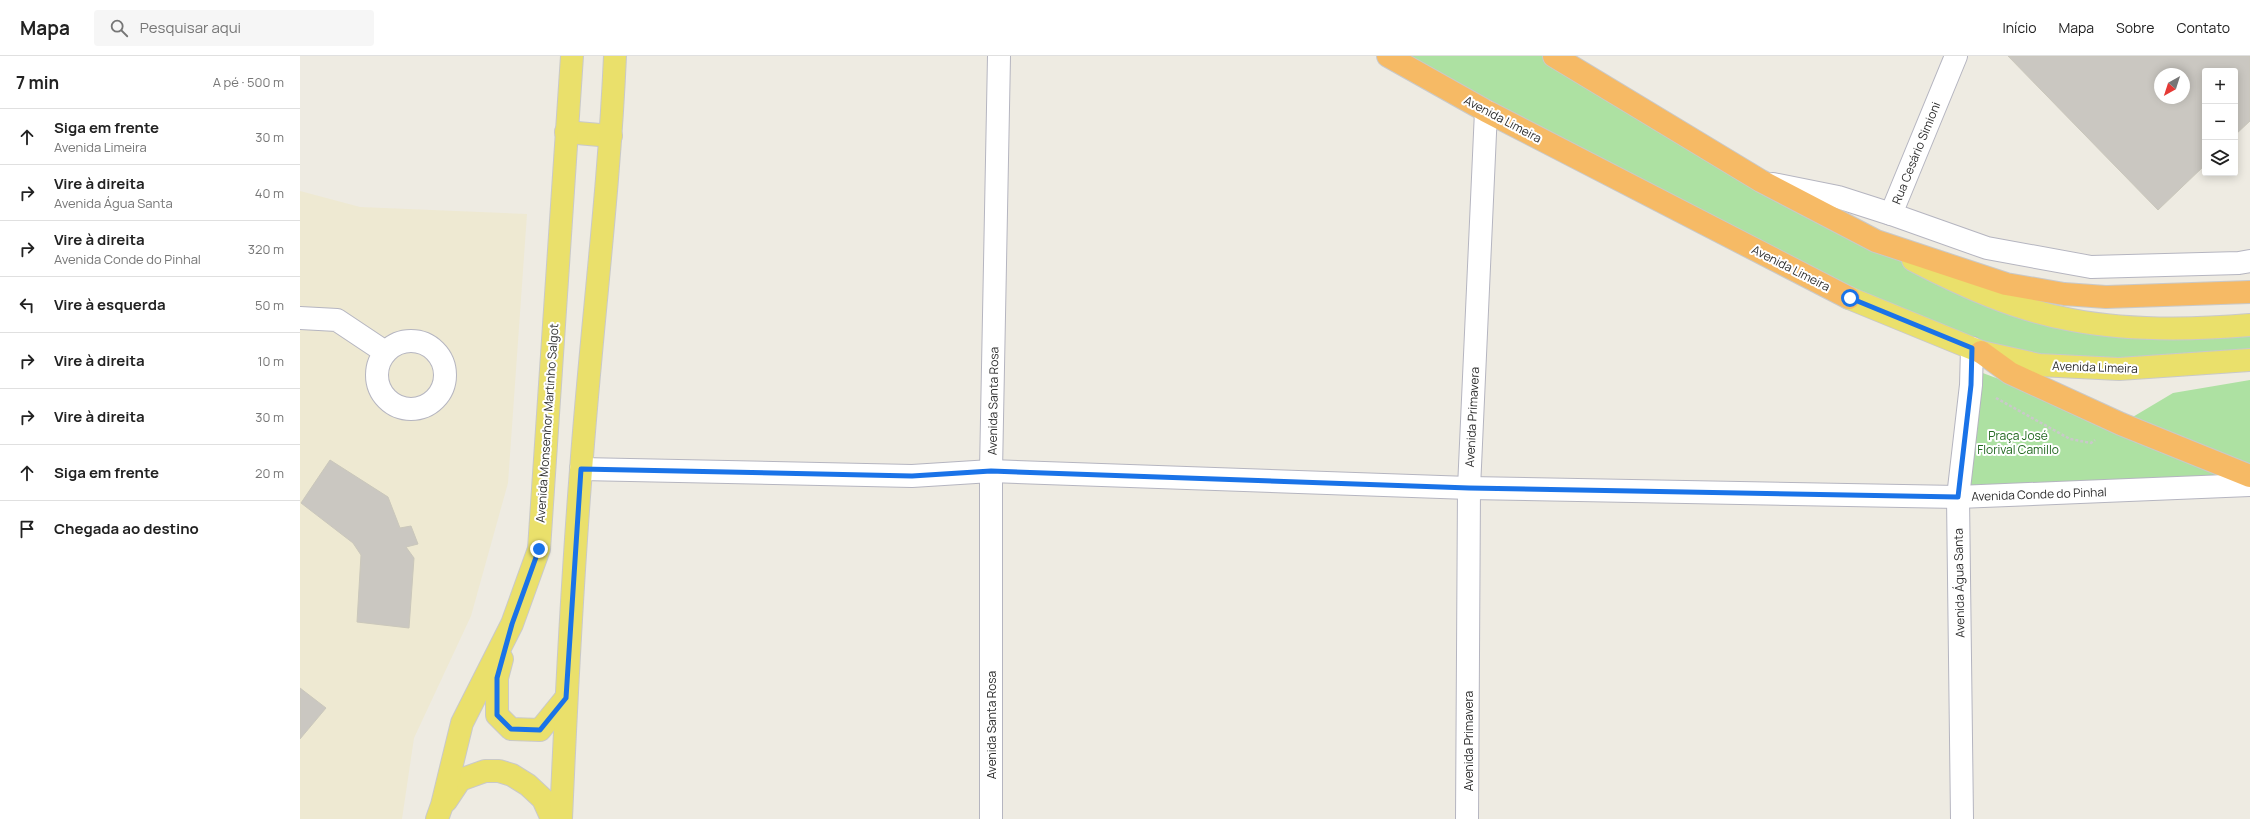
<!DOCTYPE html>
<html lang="pt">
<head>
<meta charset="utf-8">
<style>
  :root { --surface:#fff; --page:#f6f6f6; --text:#222; --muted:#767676; --line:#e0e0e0 }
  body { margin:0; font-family:Manrope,sans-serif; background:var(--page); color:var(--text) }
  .controls { position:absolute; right:12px; top:12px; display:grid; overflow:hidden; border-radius:4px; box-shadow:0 2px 10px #0003 }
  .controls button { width:36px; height:36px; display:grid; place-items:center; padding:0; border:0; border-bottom:1px solid var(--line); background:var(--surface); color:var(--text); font:20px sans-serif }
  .compass { position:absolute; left:1854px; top:12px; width:36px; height:36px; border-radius:50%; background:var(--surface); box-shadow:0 2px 10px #0003; rotate:219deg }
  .stop { position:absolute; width:12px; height:12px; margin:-9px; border:3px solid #1a73e8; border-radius:50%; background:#fff }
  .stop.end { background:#1a73e8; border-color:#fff; box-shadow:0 1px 4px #0008 }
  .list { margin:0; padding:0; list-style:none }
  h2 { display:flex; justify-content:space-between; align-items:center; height:52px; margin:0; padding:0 16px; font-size:17px }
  h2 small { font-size:13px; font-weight:400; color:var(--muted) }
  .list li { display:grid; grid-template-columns:26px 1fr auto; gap:12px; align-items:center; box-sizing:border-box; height:56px; padding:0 16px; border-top:1px solid var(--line) }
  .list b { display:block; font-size:15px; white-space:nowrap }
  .list p { margin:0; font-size:13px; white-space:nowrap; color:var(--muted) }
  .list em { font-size:13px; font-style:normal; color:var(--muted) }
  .icon { flex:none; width:22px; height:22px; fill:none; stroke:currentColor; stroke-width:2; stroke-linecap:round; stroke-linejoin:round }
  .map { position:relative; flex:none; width:1950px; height:763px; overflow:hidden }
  header { display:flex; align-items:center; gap:24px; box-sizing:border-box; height:56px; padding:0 20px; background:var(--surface); border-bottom:1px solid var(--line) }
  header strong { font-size:19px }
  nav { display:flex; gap:22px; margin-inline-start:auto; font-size:14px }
  .search { width:280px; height:36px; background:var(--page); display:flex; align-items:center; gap:10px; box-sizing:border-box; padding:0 14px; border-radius:4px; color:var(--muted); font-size:15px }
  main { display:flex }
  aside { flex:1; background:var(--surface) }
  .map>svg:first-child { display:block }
</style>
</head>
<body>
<header>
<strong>Mapa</strong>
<div class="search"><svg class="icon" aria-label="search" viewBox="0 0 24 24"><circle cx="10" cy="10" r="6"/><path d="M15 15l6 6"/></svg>Pesquisar aqui</div>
<nav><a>Início</a><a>Mapa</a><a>Sobre</a><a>Contato</a></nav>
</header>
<main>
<aside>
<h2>7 min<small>A pé · 500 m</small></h2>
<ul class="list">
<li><svg class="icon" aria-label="ahead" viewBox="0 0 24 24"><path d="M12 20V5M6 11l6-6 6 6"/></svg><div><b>Siga em frente</b><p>Avenida Limeira</p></div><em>30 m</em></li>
<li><svg class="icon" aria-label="right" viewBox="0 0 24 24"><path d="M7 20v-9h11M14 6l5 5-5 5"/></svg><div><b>Vire à direita</b><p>Avenida Água Santa</p></div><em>40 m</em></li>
<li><svg class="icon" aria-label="right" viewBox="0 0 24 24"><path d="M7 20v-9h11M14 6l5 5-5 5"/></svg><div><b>Vire à direita</b><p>Avenida Conde do Pinhal</p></div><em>320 m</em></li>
<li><svg class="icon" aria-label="left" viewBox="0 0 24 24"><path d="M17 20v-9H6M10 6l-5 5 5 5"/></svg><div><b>Vire à esquerda</b></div><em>50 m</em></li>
<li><svg class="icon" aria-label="right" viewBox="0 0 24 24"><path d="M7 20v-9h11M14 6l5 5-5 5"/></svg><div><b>Vire à direita</b></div><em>10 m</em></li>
<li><svg class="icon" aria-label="right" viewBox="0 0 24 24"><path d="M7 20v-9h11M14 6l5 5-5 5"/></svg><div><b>Vire à direita</b></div><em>30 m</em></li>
<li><svg class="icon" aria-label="ahead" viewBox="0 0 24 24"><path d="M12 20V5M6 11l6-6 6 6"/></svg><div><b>Siga em frente</b></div><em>20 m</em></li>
<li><svg class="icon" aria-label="arrive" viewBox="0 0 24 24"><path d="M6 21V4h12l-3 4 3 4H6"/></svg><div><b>Chegada ao destino</b></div></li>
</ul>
</aside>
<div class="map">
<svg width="1950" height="763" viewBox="0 0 1950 763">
  <rect width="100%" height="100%" fill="#eeebe2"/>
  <path fill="#eee9d2" d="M 0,135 L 60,151 L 227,158 L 208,427 L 171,560 L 114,682 L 102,763 L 0,763 Z"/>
  <g fill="#ade1a2">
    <path d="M 1087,0 L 1254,0 L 1461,125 L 1771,264 L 1950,269 L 1950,304 L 1903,309 L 1681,296 Z"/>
    <path d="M 1680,316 L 1821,368 L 1873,337 L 1950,324 L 1950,429 L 1658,441 Z"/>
  </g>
  <g fill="#cac7c1" stroke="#cac7bb" fill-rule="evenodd">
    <path d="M 1708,0 L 1950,0 L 1950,65 L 1935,79 L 1935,15 L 1905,15 L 1905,109 L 1858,154 ZM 1860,18 L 1884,18 L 1884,42 L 1860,42 Z"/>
    <path d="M 30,404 L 88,441 L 100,472 L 111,470 L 118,488 L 106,491 L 114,502 L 109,572 L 57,566 L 61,499 L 53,487 L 1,447 Z"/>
    <path d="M 0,632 L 26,652 L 0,683 Z"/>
  </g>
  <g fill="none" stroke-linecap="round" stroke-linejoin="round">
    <g stroke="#b5b5c0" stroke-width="24">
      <g id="minor">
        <path d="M 1473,128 L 1538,141 L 1591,158 L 1656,0"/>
        <path d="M 1591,158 L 1687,192 L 1791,211 L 1939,207 L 1950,205"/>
        <path d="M 0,262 L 37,264 L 85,296"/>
        <circle cx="111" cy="319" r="34"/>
        <path d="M 281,413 L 612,420 L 691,415 L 1169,432 L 1658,441 L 1950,429"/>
        <path d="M 691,763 L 691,415 L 699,0"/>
        <path d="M 1167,763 L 1169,432 L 1186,55"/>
        <path d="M 1662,763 L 1658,441 L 1671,329 L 1672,292"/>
      </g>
    </g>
    <g stroke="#c9c9c9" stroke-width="24">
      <g id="major">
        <path d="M 266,76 L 311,80"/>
        <path d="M 1613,204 C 1663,230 1716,254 1772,264 C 1830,275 1891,274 1950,269"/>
        <path d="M 1549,242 L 1681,296 L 1739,309 L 1819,313 L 1950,304"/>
        <path d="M 202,603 L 197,622 L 197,659 L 211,673 L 240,674 L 266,642"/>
        <path d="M 146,745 L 160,724 L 185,715 L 199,715 L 212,719 L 228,729 L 243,743 L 252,763"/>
        <path d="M 137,763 L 142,749 L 162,667 L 212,568 L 239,493 L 272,0"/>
        <path d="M 261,763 C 266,647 272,530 281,414 C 291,276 309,138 315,0"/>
      </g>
    </g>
    <g stroke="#c9c9c9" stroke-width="24">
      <g id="highway">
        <path d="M 1088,0 L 1186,55 L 1549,242"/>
        <path d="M 1254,0 L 1461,125 L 1576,185 L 1706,228 L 1764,238 L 1806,241 L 1950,236"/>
        <path d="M 1681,296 L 1710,317 L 1821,368 L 1950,420"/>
      </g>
    </g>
    <path stroke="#c9c9c9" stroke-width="2.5" stroke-dasharray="3 2" stroke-linecap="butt" d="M 1696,342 L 1770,383 L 1791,387 L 1795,384"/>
    <use href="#minor" stroke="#fff" stroke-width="22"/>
    <use href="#major" stroke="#eae06b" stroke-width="22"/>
    <use href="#highway" stroke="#f6ba65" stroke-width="22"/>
  </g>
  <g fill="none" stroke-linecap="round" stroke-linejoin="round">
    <path stroke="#1a73e8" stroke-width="5" d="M 239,493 L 212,568 L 197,622 L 197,659 L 211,673 L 240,674 L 266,642 L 281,413 L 612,420 L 691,415 L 1169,432 L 1658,441 L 1671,329 L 1672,292 L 1550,242"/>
  </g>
  <g text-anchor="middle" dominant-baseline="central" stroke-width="4" stroke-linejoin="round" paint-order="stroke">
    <g font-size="12" fill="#2e2e2e" stroke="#fff">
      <text transform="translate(1203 63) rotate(28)">Avenida Limeira</text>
      <text transform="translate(1616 97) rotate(-68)">Rua Cesário Simioni</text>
      <text transform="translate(1491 212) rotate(27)">Avenida Limeira</text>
      <text transform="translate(1795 311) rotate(2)">Avenida Limeira</text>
      <text transform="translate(693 345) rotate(-89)">Avenida Santa Rosa</text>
      <text transform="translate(1172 361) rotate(-87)">Avenida Primavera</text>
      <text transform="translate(247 367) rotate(-86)">Avenida Monsenhor Martinho Salgot</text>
      <text transform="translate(1739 438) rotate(-2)">Avenida Conde do Pinhal</text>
      <text transform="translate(1659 527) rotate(-91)">Avenida Água Santa</text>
      <text transform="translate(691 669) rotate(-90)">Avenida Santa Rosa</text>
      <text transform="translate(1168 685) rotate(-90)">Avenida Primavera</text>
    </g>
    <g font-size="12" fill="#236920" stroke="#fff">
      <text x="1718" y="379">Praça José<tspan x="1718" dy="14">Florival Camillo</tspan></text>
    </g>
  </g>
</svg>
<div class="controls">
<button>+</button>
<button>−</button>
<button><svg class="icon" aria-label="layers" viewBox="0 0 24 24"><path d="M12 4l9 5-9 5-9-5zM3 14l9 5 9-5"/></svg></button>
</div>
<svg class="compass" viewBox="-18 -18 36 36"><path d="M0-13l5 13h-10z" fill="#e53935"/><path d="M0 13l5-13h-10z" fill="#767676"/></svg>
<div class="stop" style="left:1550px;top:242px"></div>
<div class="stop end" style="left:239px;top:493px"></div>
</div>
</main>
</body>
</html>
